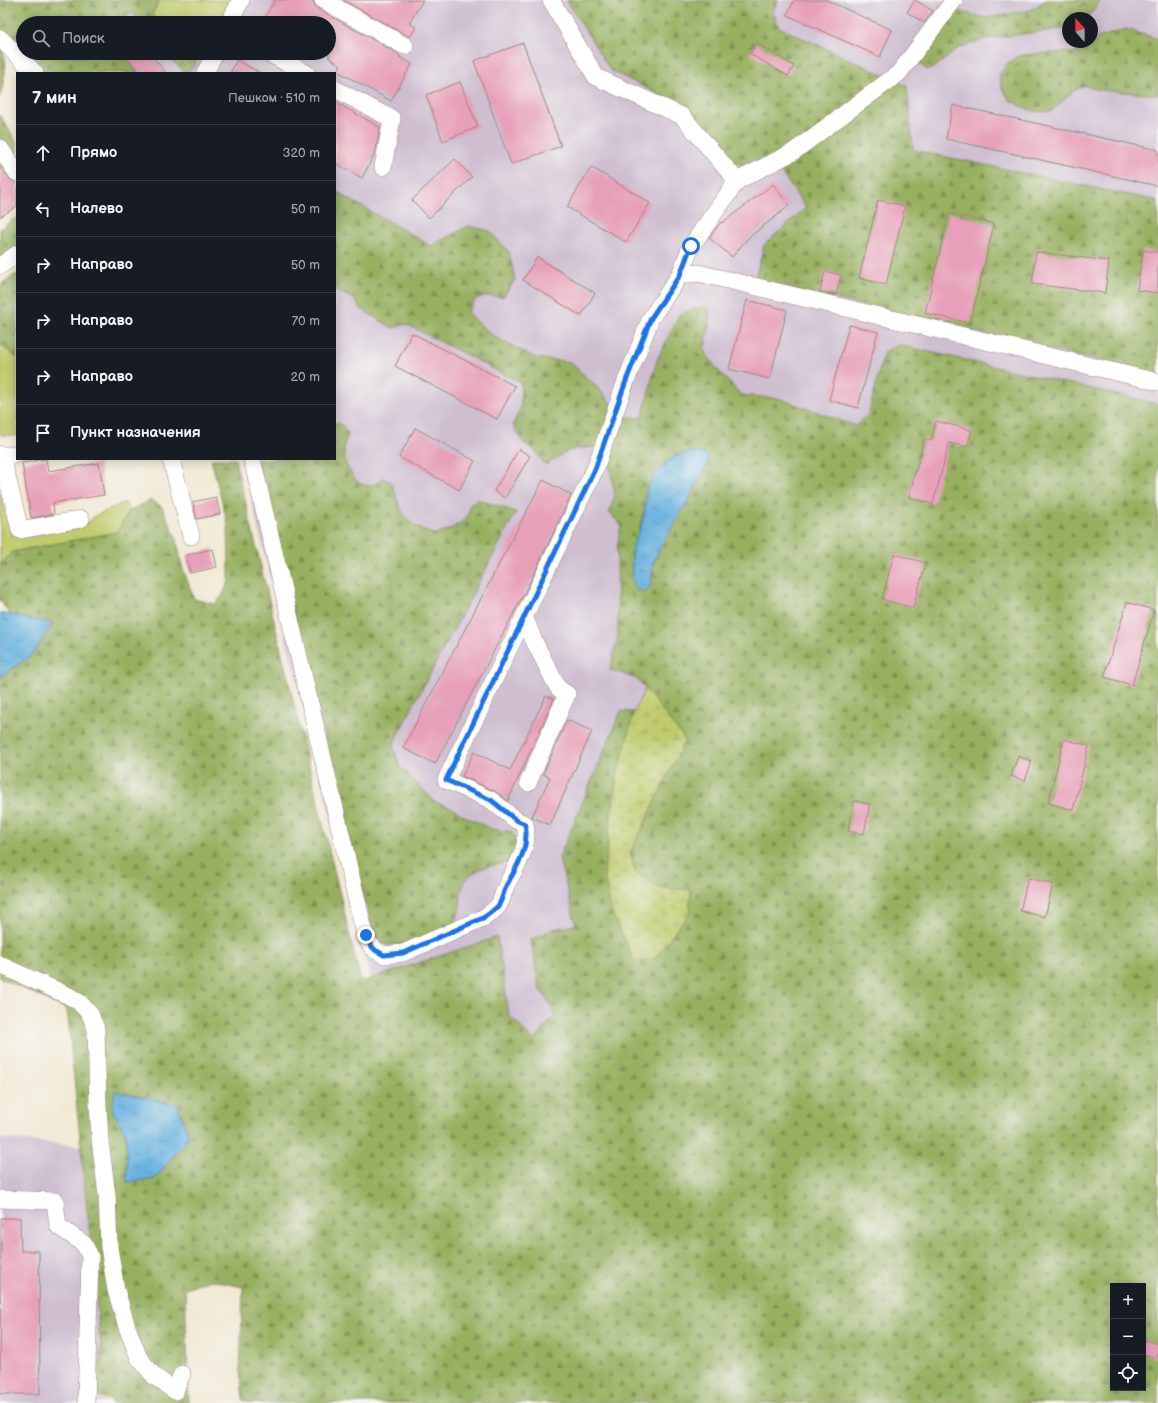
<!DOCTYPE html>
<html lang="ru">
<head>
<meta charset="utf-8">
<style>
  :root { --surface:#171b24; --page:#242831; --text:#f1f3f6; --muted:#9ea1a6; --line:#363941 }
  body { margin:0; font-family:"Balsamiq Sans",sans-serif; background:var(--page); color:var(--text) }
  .controls { position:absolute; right:12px; bottom:12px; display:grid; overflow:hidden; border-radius:0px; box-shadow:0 2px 10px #0003 }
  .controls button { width:36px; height:36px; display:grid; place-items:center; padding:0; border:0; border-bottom:1px solid var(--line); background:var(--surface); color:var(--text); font:20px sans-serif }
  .compass { position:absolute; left:1062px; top:12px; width:36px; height:36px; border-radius:50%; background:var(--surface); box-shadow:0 2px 10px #0003; rotate:339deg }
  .stop { position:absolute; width:12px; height:12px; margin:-9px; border:3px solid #1a73e8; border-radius:50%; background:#fff }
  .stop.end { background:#1a73e8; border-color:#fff; box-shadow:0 1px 4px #0008 }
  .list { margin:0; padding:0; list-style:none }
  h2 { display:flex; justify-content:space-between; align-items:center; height:52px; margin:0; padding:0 16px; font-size:17px }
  h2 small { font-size:13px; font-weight:400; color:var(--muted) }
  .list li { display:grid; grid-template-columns:26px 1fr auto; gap:12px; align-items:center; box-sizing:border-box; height:56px; padding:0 16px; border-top:1px solid var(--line) }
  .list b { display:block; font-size:15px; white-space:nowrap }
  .list em { font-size:13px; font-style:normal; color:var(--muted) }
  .icon { flex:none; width:22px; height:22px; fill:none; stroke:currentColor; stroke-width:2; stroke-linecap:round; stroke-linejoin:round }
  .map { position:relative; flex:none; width:1158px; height:1403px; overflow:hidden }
  .search { position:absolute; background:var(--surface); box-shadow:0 2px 10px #0003; left:16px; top:16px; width:320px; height:44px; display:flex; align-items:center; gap:10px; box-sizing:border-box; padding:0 14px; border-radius:22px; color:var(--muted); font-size:15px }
  .panel { position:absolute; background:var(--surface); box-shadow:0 2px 10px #0003; left:16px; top:72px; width:320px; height:388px; border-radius:0px }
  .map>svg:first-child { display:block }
</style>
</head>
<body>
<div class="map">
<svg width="1158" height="1403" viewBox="0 0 1158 1403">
  <defs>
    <pattern id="forest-firs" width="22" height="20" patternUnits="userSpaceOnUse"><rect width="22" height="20" fill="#97b060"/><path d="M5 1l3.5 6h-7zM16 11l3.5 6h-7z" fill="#7d8f4f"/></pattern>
    <pattern id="wetland-marsh" width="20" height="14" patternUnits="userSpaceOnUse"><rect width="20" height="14" fill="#bfcc6d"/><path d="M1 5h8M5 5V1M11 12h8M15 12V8" fill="none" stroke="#a6af5f"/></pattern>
    <pattern id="water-ripples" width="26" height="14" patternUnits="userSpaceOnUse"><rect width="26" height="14" fill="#67b2df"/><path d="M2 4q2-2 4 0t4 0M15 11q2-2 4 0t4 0" fill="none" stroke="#5790b5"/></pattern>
  </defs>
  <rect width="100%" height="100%" fill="#f6f6f2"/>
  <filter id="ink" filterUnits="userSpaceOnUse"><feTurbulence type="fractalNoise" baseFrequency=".025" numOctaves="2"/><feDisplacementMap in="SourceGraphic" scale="8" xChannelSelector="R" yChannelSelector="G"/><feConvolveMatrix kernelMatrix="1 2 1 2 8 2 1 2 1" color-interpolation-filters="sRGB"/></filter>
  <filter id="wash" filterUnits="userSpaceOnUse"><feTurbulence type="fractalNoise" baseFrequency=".012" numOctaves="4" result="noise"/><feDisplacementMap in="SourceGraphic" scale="16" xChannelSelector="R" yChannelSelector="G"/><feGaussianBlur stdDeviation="0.9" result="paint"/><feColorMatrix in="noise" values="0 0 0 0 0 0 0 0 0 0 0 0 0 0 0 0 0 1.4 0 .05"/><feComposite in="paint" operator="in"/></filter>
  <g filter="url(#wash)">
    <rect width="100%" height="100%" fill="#f0e8d2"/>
    <g fill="#cebed0" fill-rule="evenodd">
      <path d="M 93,0 L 1158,0 L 1158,1403 L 471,1403 L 371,979 L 241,459 L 256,459 L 451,927 L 460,909 L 462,888 L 466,879 L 474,872 L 493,864 L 505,863 L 512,832 L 492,829 L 464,816 L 454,809 L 435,802 L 400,766 L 393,747 L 396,738 L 516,512 L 469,506 L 469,514 L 462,522 L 445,531 L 435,534 L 425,532 L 407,520 L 398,502 L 391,482 L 365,485 L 356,480 L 350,472 L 344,453 L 344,443 L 348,434 L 342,425 L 335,422 L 335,73 L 139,73 L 123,53 L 329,53 L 329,23 L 106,23 ZM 1068,18 L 1092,18 L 1092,42 L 1068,42 ZM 1113,1286 L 1143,1286 L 1143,1388 L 1113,1388 Z"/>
      <path d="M 0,1138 L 90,1147 L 106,1403 L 0,1403 Z"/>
    </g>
    <g fill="#bfcc6d" stroke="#84764c">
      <path d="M 159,0 L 236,0 L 223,23 L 161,23 L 152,15 Z"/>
      <path d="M 5,348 L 17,358 L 17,436 L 0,435 L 0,353 Z"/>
      <path d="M 0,493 L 13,536 L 31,535 L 90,522 L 93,517 L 125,502 L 129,511 L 117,532 L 12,552 L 0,565 Z"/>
    </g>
    <g fill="url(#forest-firs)" stroke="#706846" fill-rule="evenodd">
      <path d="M 0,0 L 159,0 L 152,15 L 161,23 L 141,23 L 134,14 L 130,13 L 125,19 L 126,23 L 23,23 L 23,53 L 123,53 L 139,73 L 44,73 L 0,32 Z"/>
      <path d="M 567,0 L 778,0 L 773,12 L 779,27 L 907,86 L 913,150 L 1158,201 L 1158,375 L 755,280 L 764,245 L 806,208 L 781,172 L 738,164 L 687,108 L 610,70 Z"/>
      <path d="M 1046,0 L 1101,0 C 1088,18 1090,18 1068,18 L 1068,28 L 986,39 L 959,48 L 932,69 L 927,70 L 921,65 L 919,60 L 947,17 L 958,11 L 986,18 L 1030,10 Z"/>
      <path d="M 1126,29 L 1158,39 L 1158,95 L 1099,90 L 1084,85 L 1072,92 L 1052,111 L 1038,112 L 1025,108 L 1011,101 L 1002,89 L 999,75 L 1008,63 L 1020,55 L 1063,52 L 1074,53 L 1088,48 L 1098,38 Z"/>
      <path d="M 0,48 C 11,58 3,84 0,96 Z"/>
      <path d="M 165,53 L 195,53 L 199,56 L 193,67 L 186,73 L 171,60 Z"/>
      <path d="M 0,115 L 17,143 L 17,164 L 0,140 Z"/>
      <path d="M 335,191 L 431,246 L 468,226 L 490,231 L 509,252 L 515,280 L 503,297 C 482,296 477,292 468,313 L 493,336 L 535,358 L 570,362 L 602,392 L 621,417 L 642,418 L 657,360 L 679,315 L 698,308 L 709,308 L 709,327 L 704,350 L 716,368 L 741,395 L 780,399 L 856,426 L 869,413 L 884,352 L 899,345 L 1158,404 L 1158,1403 L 249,1403 L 243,1400 L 240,1370 L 243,1287 L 210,1280 L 185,1288 L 189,1403 L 112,1403 L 112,1401 L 88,1391 L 100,1365 L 101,1347 L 67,1009 L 0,978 L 0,677 L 4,675 L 29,619 L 10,615 L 0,600 L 0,565 L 12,552 L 117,532 L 129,511 L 151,500 L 162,507 L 177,540 L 182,566 L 194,599 L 214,604 L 222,596 L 229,581 L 228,525 L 211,459 L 235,459 L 361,982 L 497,937 L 509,1015 L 534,1041 L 555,1016 L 550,1004 L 539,987 L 531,940 L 553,929 L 576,925 L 559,858 L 621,711 L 634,712 L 616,781 L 604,873 L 612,913 L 655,958 L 689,913 L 691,890 L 658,888 L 635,873 L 630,853 L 685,740 L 645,688 L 635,678 L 610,670 L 618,636 L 617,548 L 621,525 L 609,512 L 615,495 L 606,445 L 570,450 L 545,465 L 535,450 L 523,442 L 513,425 L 521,406 L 521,383 L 406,324 L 393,328 L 361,309 L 354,299 L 335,290 ZM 681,454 L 707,465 L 691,496 L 660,548 L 653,564 L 651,585 L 633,548 L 640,527 L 645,506 L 646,492 L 650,483 L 668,461 ZM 127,1136 L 155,1179 L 127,1182 ZM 1113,1286 L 1143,1286 L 1143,1388 L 1113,1388 Z"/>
      <path d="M 17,217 L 17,248 L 0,258 L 0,229 Z"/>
      <path d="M 17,274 L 17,358 L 6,348 L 0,347 L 0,286 L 7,279 Z"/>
      <path d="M 335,422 L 342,425 L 348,434 C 345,440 344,446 344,453 C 345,467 357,492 375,484 C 378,483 380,480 382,478 L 391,482 C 395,493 400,510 407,519 C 412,525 427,533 434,534 C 443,534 464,523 468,515 C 469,512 469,508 469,506 L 477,499 L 516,512 L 396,738 L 393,747 L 400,766 L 435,802 L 454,809 L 464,816 L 492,829 L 512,832 C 518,844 518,849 514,862 C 495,865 468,866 462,889 C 460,895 461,901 460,907 C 460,914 454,921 451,927 C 434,934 391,957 377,938 C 373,933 372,925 370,920 L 256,459 L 335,459 Z"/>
    </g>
    <path fill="url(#wetland-marsh)" stroke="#84764c" d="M 645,688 L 685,740 L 630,853 L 635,872 L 658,888 L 691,890 L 689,913 L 655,958 L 635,962 L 612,913 L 604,873 L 616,781 L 634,712 Z"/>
    <g fill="url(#water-ripples)" stroke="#586885">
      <path d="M 688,452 L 704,453 L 709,458 L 707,465 L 691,496 L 660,548 L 653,564 L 651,585 L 646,591 L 638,591 C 630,580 631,562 633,549 C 633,542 637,535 640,529 C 642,522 644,515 645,508 C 646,499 645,492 649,484 C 652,479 656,476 659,472 C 668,461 674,456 688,452 Z"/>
      <path d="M 0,613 L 53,624 L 33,654 L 4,675 L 0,677 Z"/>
      <path d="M 115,1091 L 178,1105 L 189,1137 L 155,1179 L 127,1182 L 127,1136 L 112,1110 Z"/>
    </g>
    <g id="blocks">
      <g fill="#e7a0b9">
        <path d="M 275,0 L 313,0 L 314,5 L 318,9 L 400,55 L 399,57 L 412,64 L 391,101 L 337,71 L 341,65 L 329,58 L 329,23 L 262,23 Z"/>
        <path d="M 343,0 L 423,0 L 409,23 L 416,27 L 410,37 Z"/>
        <path d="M 794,0 L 826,0 L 892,30 L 880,57 L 787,15 Z"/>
        <path d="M 915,0 L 933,11 L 924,23 L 907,12 Z"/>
        <path d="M 523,43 L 561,146 L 511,164 L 474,61 Z"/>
        <path d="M 756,43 L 794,66 L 788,76 L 750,54 Z"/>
        <path d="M 123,53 L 150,53 L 166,73 L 139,73 Z"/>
        <path d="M 237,60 L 260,73 L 230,73 Z"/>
        <path d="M 460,82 L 478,127 L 443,141 L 426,95 Z"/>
        <path d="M 335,102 L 380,127 L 375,153 L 362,178 L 335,163 Z"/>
        <path d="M 953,105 L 1158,150 L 1158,186 L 946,139 Z"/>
        <path d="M 455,159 L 472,177 L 429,218 L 412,200 Z"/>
        <path d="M 0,166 L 9,179 L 14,182 L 17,186 L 17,206 L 0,217 Z"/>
        <path d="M 591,167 L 650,203 L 626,242 L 567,207 Z"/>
        <path d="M 773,184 L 789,206 L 748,238 L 732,257 L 709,238 L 721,222 L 722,223 Z"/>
        <path d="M 878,200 L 905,206 L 886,285 L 859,278 Z"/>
        <path d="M 949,213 L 994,224 L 970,323 L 925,313 Z"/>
        <path d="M 1143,250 L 1158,252 L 1158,293 L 1137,290 Z"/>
        <path d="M 1036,252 L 1109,261 L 1105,293 L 1032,284 Z"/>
        <path d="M 537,257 L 595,293 L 581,316 L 523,280 Z"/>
        <path d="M 825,271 L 841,275 L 836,295 L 820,292 Z"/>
        <path d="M 747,300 L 787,310 L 770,379 L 729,369 Z"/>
        <path d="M 849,325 L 878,332 L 858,408 L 829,400 Z"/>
        <path d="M 412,333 L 515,386 L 497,419 L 395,366 Z"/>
        <path d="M 936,421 L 972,430 L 967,447 L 949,443 L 933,504 L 909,497 L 924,439 L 931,441 Z"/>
        <path d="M 415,428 L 475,461 L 459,490 L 399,457 Z"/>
        <path d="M 519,449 L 530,456 L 505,498 L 494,491 Z"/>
        <path d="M 46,459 L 48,471 L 99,463 L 104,495 L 53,503 L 54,514 L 31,518 L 22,463 Z"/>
        <path d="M 543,480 L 571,495 L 532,578 L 435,764 L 403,748 Z"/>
        <path d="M 216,497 L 220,514 L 197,519 L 193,502 Z"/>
        <path d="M 213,549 L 217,567 L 190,573 L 186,555 Z"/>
        <path d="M 894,554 L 926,563 L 913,608 L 882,599 Z"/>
        <path d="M 1127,602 L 1154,610 L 1132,685 L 1104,677 Z"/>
        <path d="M 546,696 L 554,699 L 508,801 L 495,791 L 462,776 L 474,752 L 510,770 Z"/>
        <path d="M 567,720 L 592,731 L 550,825 L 532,817 L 550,777 L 543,774 Z"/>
        <path d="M 1064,739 L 1089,746 L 1073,810 L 1048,803 Z"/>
        <path d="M 1018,756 L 1032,761 L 1025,781 L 1011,776 Z"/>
        <path d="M 854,801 L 870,804 L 864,834 L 848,831 Z"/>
        <path d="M 1028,878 L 1053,884 L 1045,917 L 1020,911 Z"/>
        <path d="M 1,1218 L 20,1218 L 21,1251 L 39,1251 L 40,1394 L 0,1394 Z"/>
        <path d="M 1145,1340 L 1158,1344 L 1158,1351 L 1156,1358 L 1143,1354 L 1143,1346 Z"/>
      </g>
    </g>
  </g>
  <g filter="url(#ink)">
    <use href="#blocks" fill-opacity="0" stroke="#9d847e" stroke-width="1"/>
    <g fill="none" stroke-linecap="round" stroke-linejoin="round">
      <g stroke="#9d847e" stroke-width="18">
        <g id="minor">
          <path d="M 323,0 L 405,46"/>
          <path d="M 551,0 L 596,77 L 682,116 L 737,181 L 691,246 L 680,275"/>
          <path d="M 229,23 L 241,0"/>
          <path d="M 0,38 L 35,73"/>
          <path d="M 268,53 L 306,73"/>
          <path d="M 205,73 L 215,53"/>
          <path d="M 335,89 L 392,119 L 383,167"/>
          <path d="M 0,148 L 17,173"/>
          <path d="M 737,181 L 793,152 L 899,73 L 954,0"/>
          <path d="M 0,266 L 17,254"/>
          <path d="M 0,454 L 2,456 L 20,530 L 81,519"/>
          <path d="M 2,456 L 17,454"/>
          <path d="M 171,459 L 191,536"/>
          <path d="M 252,459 L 365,935 L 369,943 L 375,950 L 384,955 L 403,953 L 483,918 C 488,915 493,912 498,906 C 502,901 503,893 506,886 C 516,866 530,848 525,824 L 516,820 L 491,800 L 446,780 L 595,469 L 626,381 L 651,318 L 680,275 L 698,273 L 1158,382"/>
          <path d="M 524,616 L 534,641 L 558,688 L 567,694 L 528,783"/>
          <path d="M 0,965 L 69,996 L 79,1002 L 90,1014 L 96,1029 L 98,1105 L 100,1140 L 107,1195 L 109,1247 L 116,1290 L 127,1327 L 139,1358 L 154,1376 L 175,1391 L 182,1374"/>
          <path d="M 0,1199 L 55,1201 L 58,1226 L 84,1244 L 90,1256 L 86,1403"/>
        </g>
      </g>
      <use href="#minor" stroke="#fff" stroke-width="17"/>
    </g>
  </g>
  <g fill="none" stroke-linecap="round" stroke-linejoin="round" filter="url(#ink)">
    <path stroke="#1a73e8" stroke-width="5" d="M 366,935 L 369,943 L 375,950 L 384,955 L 403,953 L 483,918 C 488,915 493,911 498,906 C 502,901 503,893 506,886 C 517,866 530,848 525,824 L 516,820 L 491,800 L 446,780 L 595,469 L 626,381 L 651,318 L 680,275 L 691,246"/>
  </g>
</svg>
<div class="controls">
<button>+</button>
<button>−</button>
<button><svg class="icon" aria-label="locate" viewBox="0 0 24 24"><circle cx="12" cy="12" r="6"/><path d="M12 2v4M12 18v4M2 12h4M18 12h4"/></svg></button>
</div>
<svg class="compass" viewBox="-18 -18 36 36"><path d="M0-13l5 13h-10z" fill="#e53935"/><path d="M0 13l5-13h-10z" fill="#9ea1a6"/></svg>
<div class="stop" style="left:691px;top:246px"></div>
<div class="stop end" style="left:366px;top:935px"></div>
<div class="search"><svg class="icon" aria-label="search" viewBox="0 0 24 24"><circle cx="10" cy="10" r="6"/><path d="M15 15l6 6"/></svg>Поиск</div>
<section class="panel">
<h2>7 мин<small>Пешком · 510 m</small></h2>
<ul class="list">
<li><svg class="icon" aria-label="ahead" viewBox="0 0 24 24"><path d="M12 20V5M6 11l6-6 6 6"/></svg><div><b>Прямо</b></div><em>320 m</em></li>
<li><svg class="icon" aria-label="left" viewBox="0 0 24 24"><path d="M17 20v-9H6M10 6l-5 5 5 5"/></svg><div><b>Налево</b></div><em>50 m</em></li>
<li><svg class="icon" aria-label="right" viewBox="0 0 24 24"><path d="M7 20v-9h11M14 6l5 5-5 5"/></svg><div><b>Направо</b></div><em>50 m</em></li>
<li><svg class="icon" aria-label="right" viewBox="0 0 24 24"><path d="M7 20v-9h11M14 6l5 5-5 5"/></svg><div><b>Направо</b></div><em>70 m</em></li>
<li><svg class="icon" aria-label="right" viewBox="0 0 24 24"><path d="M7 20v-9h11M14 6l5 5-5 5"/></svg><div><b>Направо</b></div><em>20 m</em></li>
<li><svg class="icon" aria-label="arrive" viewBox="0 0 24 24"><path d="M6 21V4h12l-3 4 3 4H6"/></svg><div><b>Пункт назначения</b></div></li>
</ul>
</section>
</div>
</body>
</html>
